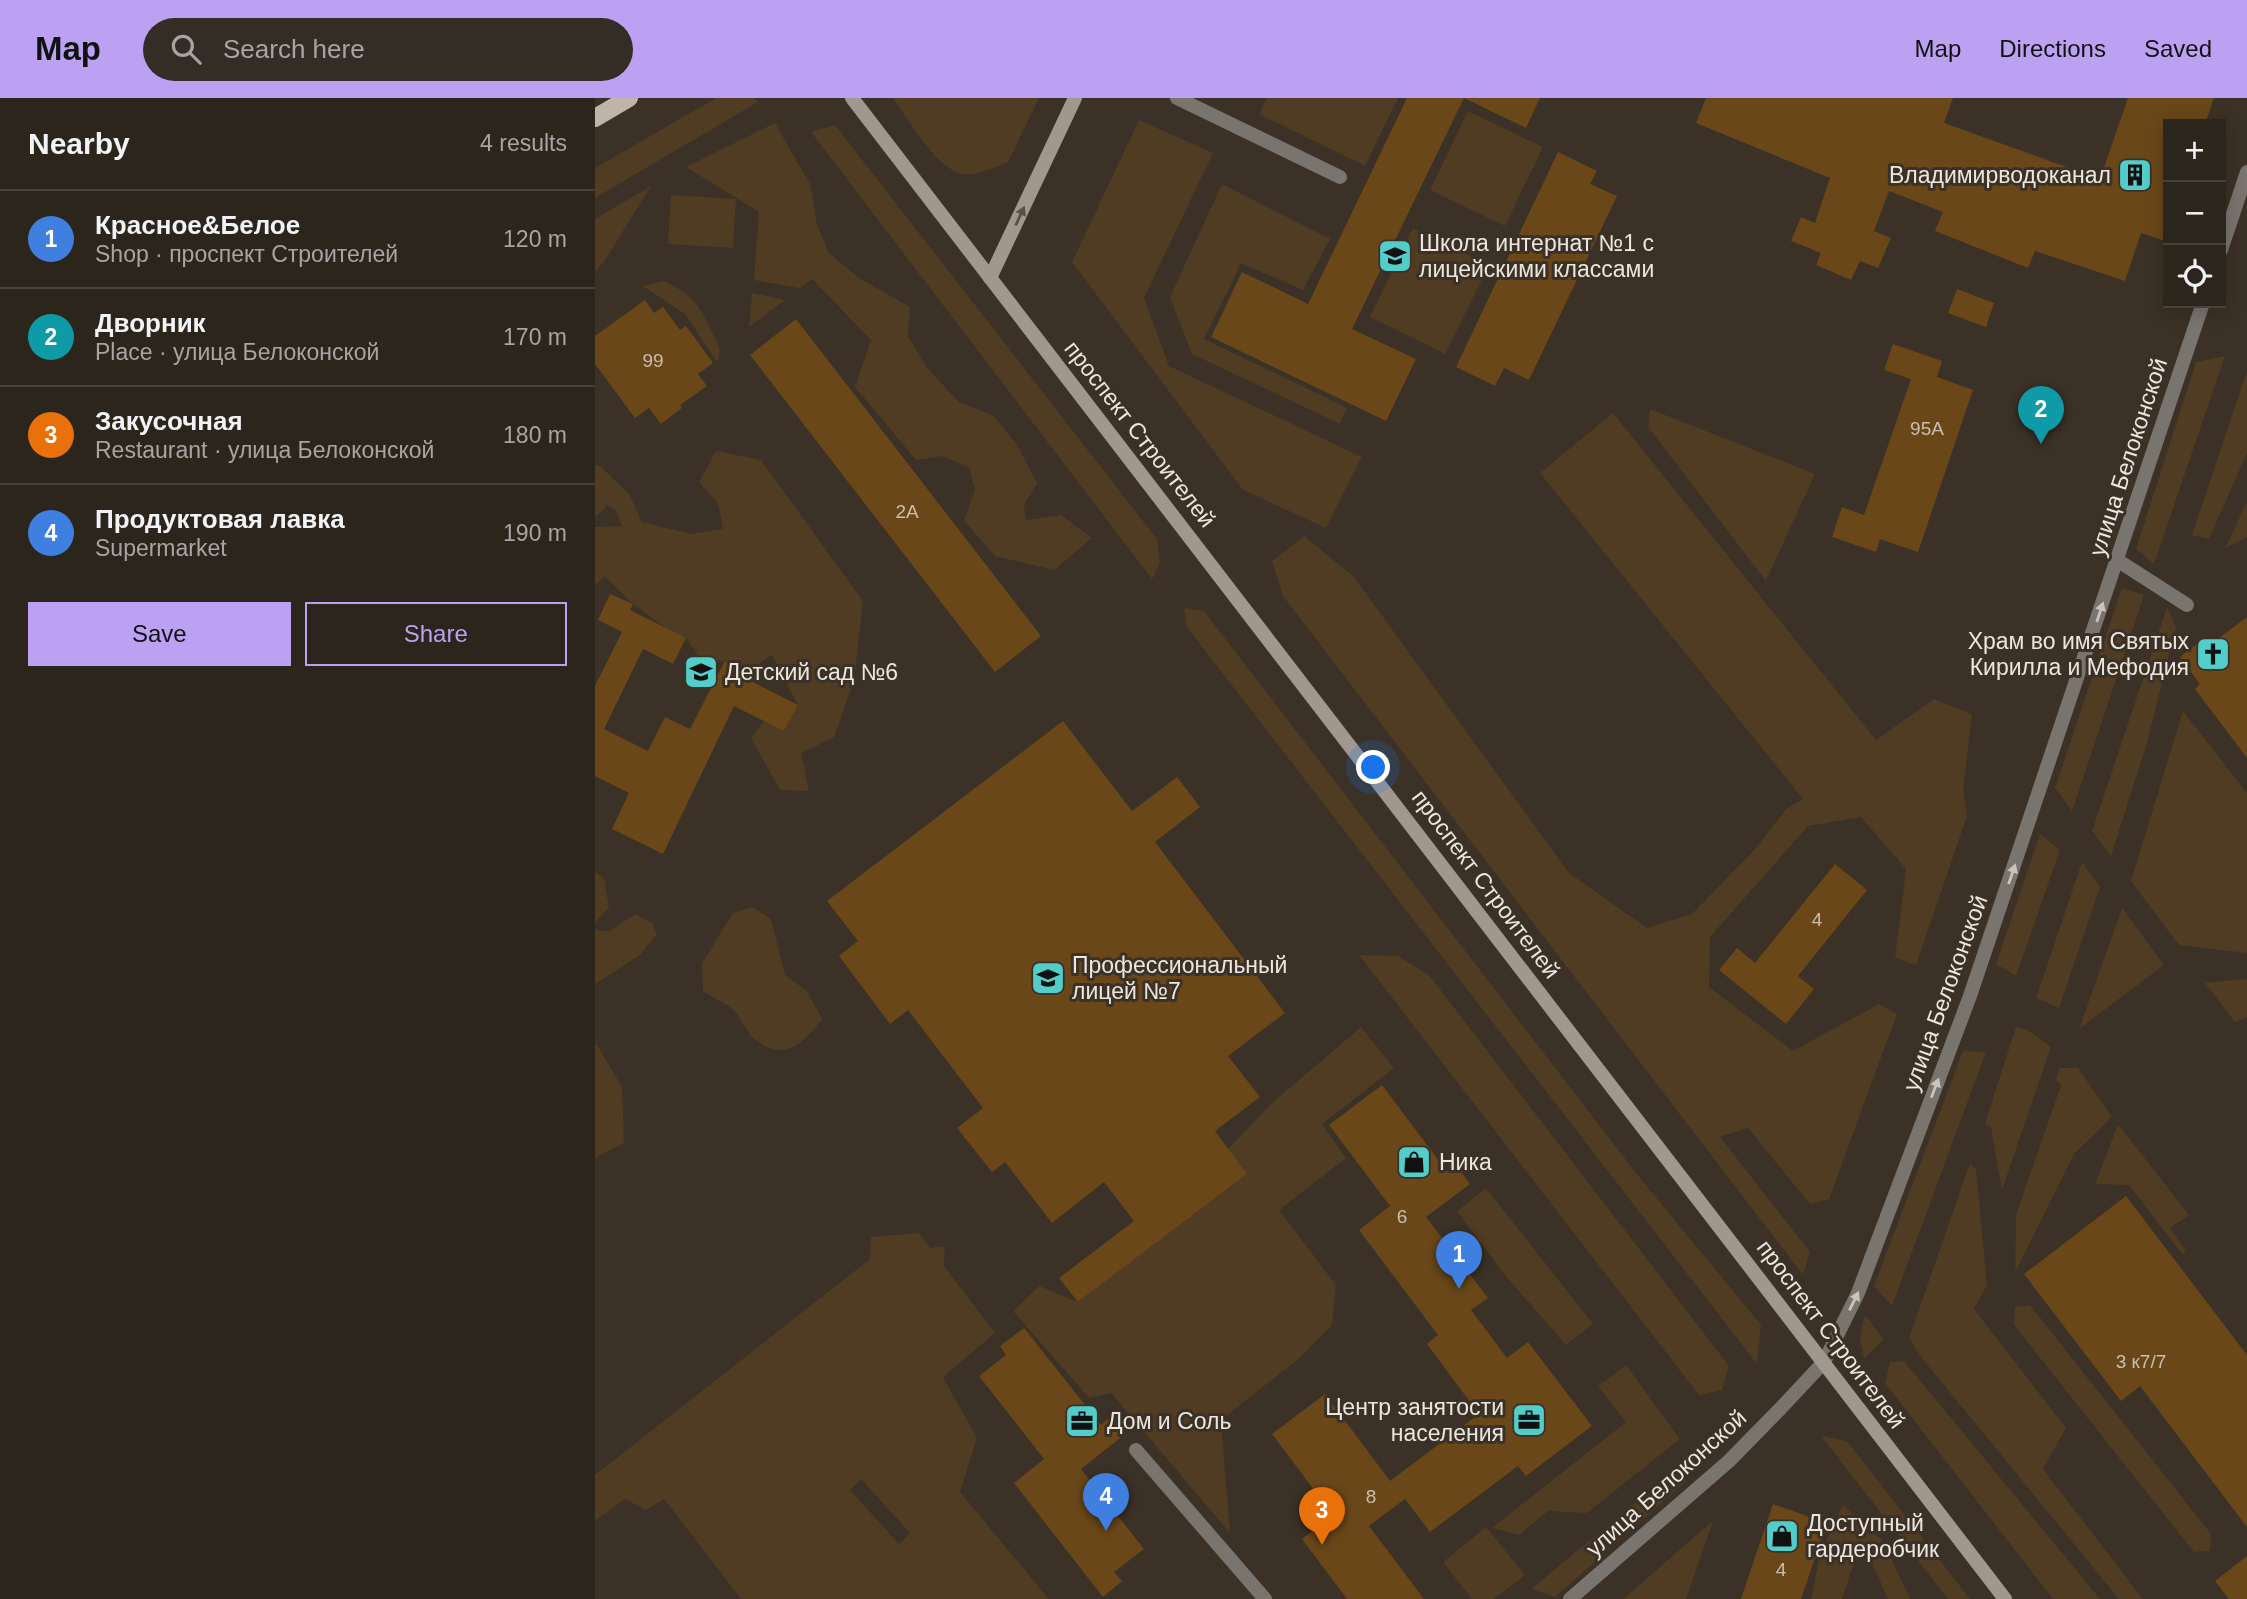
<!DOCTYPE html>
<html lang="en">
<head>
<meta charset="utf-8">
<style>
  :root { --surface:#2c251c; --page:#342d25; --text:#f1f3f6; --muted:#a6a5a3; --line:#48423b; --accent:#bca0f2 }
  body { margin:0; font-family:Arial,sans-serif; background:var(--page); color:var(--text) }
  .controls { position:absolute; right:21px; top:21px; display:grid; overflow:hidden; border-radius:0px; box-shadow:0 4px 18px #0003 }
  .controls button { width:63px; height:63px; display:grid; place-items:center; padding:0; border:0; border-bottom:2px solid var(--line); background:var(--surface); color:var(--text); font:35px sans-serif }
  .you { position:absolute; left:779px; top:670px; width:24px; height:24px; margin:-18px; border:5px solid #fff; border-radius:50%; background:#1a73e8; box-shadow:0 0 0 10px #1a73e833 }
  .badge { display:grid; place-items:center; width:46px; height:46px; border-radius:50%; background:var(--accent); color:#fff; font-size:23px; font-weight:700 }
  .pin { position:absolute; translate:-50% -58px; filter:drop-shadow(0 2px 4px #0008) }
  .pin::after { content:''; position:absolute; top:37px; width:24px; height:21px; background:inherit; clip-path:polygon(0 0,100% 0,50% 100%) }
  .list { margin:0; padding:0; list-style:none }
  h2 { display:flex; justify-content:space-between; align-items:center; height:91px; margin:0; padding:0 28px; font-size:30px }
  h2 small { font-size:23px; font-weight:400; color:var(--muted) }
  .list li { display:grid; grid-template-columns:46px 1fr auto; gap:21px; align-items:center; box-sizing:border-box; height:98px; padding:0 28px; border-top:2px solid var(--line) }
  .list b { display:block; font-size:26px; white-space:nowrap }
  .list p { margin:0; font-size:23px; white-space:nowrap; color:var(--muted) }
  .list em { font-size:23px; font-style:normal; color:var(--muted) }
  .actions { display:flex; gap:14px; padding:21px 28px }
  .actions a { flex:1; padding:16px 0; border:2px solid var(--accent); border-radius:0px; text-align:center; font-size:24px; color:var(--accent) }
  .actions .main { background:var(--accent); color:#111 }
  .icon { flex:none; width:38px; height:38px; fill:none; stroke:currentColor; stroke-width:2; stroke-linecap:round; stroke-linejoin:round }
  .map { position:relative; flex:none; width:1652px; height:1501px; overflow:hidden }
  header { display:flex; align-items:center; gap:42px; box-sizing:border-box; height:98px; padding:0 35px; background:var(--accent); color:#111 }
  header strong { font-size:33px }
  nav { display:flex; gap:38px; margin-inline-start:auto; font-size:24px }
  .search { width:490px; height:63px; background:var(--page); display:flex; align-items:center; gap:18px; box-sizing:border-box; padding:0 24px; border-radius:38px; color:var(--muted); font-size:26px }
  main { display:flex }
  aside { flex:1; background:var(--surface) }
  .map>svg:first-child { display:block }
</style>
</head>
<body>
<header>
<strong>Map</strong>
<div class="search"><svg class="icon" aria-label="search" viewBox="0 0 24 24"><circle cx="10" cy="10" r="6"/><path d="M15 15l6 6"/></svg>Search here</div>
<nav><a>Map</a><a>Directions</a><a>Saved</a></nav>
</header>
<main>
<aside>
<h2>Nearby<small>4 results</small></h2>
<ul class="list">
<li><span class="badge" style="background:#3f7fe0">1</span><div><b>Красное&amp;Белое</b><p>Shop · проспект Строителей</p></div><em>120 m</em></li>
<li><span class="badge" style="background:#0f9aa8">2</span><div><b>Дворник</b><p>Place · улица Белоконской</p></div><em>170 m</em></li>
<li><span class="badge" style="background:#e8710a">3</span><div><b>Закусочная</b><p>Restaurant · улица Белоконской</p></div><em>180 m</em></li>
<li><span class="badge" style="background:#3f7fe0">4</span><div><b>Продуктовая лавка</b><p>Supermarket</p></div><em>190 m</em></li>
</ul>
<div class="actions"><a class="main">Save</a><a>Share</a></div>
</aside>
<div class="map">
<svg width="1652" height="1501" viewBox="0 0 1652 1501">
  <rect width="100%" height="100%" fill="#3b3126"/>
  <g fill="#503b23" fill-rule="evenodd">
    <path d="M 121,0 L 159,0 L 163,4 L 0,100 L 0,70 Z"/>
    <path d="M 298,0 L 444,0 L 413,64 C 399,69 379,80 364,75 C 338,66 314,22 298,0 Z"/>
    <path d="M 672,0 L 803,0 L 770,68 L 664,16 Z"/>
    <path d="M 873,13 L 948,49 L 910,128 L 835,92 Z"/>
    <path d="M 544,22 L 618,55 L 549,200 L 574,268 L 767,359 L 731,430 L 648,392 L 477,164 Z"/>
    <path d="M 180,25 L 216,88 L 222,127 L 234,155 L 264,180 L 315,209 L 313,238 L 332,270 L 364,304 L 399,318 L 422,347 L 442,385 L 429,407 L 431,422 L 466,417 L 497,440 L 459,472 L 400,458 L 369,423 L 380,391 L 374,370 L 348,358 L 321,362 L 260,289 L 276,242 L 217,181 L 205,190 L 159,182 L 164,114 L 91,69 Z"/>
    <path d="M 240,27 L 562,441 L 565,465 L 557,481 L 216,34 Z"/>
    <path d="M 627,86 L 735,141 L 708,192 L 646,165 L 609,241 L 752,310 L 745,326 L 597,256 L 575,199 Z"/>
    <path d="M 56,88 L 10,162 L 0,174 L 0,121 Z"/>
    <path d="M 76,97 L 141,101 L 138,150 L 73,146 Z"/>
    <path d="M 818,130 L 894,167 L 850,256 L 775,219 Z"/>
    <path d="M 69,183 C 104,199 107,214 123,246 L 125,254 L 122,264 L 90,216 L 48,188 Z"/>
    <path d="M 157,195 L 190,202 L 154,229 Z"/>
    <path d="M 1630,258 L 1559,466 L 1541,451 L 1601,264 Z"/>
    <path d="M 1652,273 L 1652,355 L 1614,441 L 1597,437 Z"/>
    <path d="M 1055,311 L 1220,376 L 1171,483 L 1053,329 Z"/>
    <path d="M 1018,315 L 1281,642 L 1339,601 L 1377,616 L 1368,691 L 1372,718 L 1321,867 L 1300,860 L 1311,771 L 1266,719 L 1213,728 L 1115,839 L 1114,889 L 1198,953 L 1284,906 L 1302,916 L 1234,1101 L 1215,1106 L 1153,1030 L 1125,1039 L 1215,1154 L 1208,1177 L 688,498 L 677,463 L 709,438 L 759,479 L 974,775 L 1052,830 L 1097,816 L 1160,751 L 1191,711 L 1208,701 L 945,375 Z"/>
    <path d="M 121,353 L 166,362 L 268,503 L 259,583 L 239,639 L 206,655 L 214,693 L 185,692 L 156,640 L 169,623 L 189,633 L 203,607 L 177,557 L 151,574 L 130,563 L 106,562 L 91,540 L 72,531 L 38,506 L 10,479 L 0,487 L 0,429 L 27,428 L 20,411 L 9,406 L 11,410 L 0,419 L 0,368 L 4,367 L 35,397 L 47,424 L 96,436 L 128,431 L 123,405 L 104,384 Z"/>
    <path d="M 1652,404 L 1652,439 L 1630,450 Z"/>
    <path d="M 1527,490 L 1549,497 L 1477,713 L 1460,690 Z"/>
    <path d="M 1572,509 L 1581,529 L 1552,645 L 1516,758 L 1497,733 Z"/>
    <path d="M 589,510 L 609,513 L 1041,1075 L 1166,1227 L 1162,1266 L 591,528 Z"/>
    <path d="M 1588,613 L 1652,695 L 1652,855 L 1584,847 L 1536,783 Z"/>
    <path d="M 1445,736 L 1465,752 L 1421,878 L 1401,866 Z"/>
    <path d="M 1487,764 L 1505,789 L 1464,910 L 1441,900 Z"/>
    <path d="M 0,774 L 9,780 L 14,809 L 0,825 Z"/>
    <path d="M 158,809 L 176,821 L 190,877 L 212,893 L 227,921 C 210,945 188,965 159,941 C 150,933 146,918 136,910 C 128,904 117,899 108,893 L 107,865 L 138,815 Z"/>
    <path d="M 1527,810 L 1569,867 L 1484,931 Z"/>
    <path d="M 40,816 L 57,825 L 62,836 L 45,857 L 0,886 L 0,832 L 15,833 Z"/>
    <path d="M 764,857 L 803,858 L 834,877 L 1134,1268 L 1127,1292 L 1104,1297 Z"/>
    <path d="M 1648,881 L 1652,882 L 1652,919 L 1640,924 L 1610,885 Z"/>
    <path d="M 766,929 L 799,970 L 727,1026 L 751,1060 L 684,1112 L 741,1187 L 737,1227 L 706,1259 L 626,1322 L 635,1435 L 516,1295 L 494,1300 L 418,1213 L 444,1188 L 483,1204 L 651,1076 L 633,1051 L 678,1004 Z"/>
    <path d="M 1421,929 L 1431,931 L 1456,949 L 1407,1092 L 1396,1029 L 1390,1025 Z"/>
    <path d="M 0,947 L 2,947 L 27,989 L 29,1045 L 0,1060 Z"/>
    <path d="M 1368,953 L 1391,954 L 1297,1208 L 1279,1188 Z"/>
    <path d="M 1465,970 L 1483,970 L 1517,1019 L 1479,1056 L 1420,1175 L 1421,1117 L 1466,987 L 1461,982 Z"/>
    <path d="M 1523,1026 L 1594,1117 L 1575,1130 L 1591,1153 L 1587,1156 L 1534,1087 L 1500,1086 Z"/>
    <path d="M 1375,1065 L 1381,1071 L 1392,1187 L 1379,1211 L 1471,1330 L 1448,1371 L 1548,1501 L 1524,1501 L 1326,1259 L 1314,1240 Z"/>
    <path d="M 891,1090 L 998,1226 L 971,1247 L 909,1176 L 862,1113 Z"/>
    <path d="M 324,1135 L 335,1150 L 350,1148 L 349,1168 L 400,1235 L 348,1279 L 382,1340 L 365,1394 L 454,1501 L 146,1501 L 69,1401 L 51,1412 L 30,1401 L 0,1423 L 0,1377 L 275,1161 L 276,1139 ZM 266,1381 L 315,1435 L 304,1446 L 255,1392 Z"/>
    <path d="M 1435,1207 L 1616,1436 L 1615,1453 L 1599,1454 L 1419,1227 L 1420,1209 Z"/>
    <path d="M 1270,1217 L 1289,1241 L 1269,1261 L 1265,1239 Z"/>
    <path d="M 1309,1263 L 1505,1501 L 1458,1501 L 1290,1285 L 1295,1264 Z"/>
    <path d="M 1031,1267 L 1085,1341 L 992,1415 L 953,1413 L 924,1437 L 897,1430 L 1031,1324 L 1003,1288 Z"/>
    <path d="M 1226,1338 L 1252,1343 L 1375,1501 L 1353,1501 Z"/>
    <path d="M 1096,1359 L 1091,1383 L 960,1499 L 936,1491 Z"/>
    <path d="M 1248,1407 L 1288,1443 L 1315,1501 L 1293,1501 L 1276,1463 L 1266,1458 L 1259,1465 L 1247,1501 L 1216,1501 L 1225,1456 Z"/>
    <path d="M 1118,1423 L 1091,1501 L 1028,1501 Z"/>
    <path d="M 891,1429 L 930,1477 L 899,1501 L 877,1501 L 848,1464 Z"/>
  </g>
  <g fill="#694719">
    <path d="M 812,0 L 945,0 L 931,30 L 869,0 L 757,231 L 821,261 L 791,323 L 616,239 L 647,174 L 713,206 Z"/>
    <path d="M 1111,0 L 1358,0 L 1349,25 L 1505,81 L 1533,0 L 1619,0 L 1610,26 L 1573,26 L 1573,144 L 1546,135 L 1530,183 L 1440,153 L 1433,170 L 1340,133 L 1348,114 L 1294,93 L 1279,133 L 1296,140 L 1283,170 L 1265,163 L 1256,182 L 1221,167 L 1226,155 L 1196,143 L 1206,119 L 1220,125 L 1235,80 L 1101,25 Z"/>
    <path d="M 963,54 L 1002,73 L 995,86 L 1022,98 L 934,282 L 909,270 L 900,288 L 861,269 Z"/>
    <path d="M 1362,191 L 1399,205 L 1391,229 L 1353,215 Z"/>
    <path d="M 50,202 L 59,215 L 68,209 L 85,232 L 91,228 L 118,265 L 103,276 L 112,288 L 85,307 L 87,310 L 66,326 L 54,310 L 40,320 L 0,266 L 0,238 Z"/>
    <path d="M 201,221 L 446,538 L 400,574 L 155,257 Z"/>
    <path d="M 1298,246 L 1347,263 L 1342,279 L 1378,292 L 1323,454 L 1285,441 L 1281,454 L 1237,439 L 1247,409 L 1269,417 L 1316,281 L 1289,272 Z"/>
    <path d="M 15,496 L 38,506 L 35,512 L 91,540 L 78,566 L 48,551 L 9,631 L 53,653 L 70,619 L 95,631 L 130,563 L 151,574 L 148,579 L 203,607 L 189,633 L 139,608 L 68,756 L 17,731 L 34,695 L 0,678 L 0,588 L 27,534 L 3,522 Z"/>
    <path d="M 1652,519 L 1652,660 L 1600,591 L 1605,586 L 1585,559 L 1603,545 L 1608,552 Z"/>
    <path d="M 468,623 L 537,713 L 582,679 L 605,709 L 560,744 L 690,915 L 633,958 L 665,999 L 620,1033 L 652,1076 L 483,1204 L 464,1180 L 539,1123 L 509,1084 L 457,1125 L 410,1064 L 397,1074 L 362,1030 L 388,1010 L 313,912 L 295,926 L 244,858 L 263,843 L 232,803 Z"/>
    <path d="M 1240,766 L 1272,792 L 1203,878 L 1219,891 L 1191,926 L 1124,872 L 1142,850 L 1160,865 Z"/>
    <path d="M 787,987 L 853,1075 L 862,1068 L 875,1086 L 831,1119 L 893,1200 L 876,1212 L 912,1260 L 933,1244 L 997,1328 L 931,1378 L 923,1368 L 835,1434 L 810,1401 L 774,1428 L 829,1501 L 752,1501 L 707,1441 L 738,1417 L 677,1336 L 730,1296 L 795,1383 L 884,1316 L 832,1246 L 843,1237 L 764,1132 L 795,1108 L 734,1027 Z"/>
    <path d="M 1531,1098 L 1652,1257 L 1652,1429 L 1545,1288 L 1526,1303 L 1429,1176 Z"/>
    <path d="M 429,1230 L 506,1327 L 515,1319 L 529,1337 L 486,1371 L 549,1451 L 519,1474 L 527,1483 L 508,1499 L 419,1385 L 449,1361 L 384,1278 L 411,1257 L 405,1248 Z"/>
    <path d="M 1178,1406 L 1232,1425 L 1206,1501 L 1146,1501 Z"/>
    <path d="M 1652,1458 L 1652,1501 L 1634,1501 L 1620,1483 Z"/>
  </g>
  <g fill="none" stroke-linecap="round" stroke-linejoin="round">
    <g stroke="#79746e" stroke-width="14">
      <path d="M 582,0 L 745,79"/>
      <path d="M 1522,462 L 1592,507"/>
      <path d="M 541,1352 L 670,1501"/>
    </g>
    <g stroke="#79746e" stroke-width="14">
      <path d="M 1626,152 L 1652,74"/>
      <path d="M 975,1501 L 1134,1363 L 1185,1311 L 1229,1264 L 1263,1195 L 1375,898 L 1608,205"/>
    </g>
    <g stroke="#a0988f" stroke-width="14">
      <path d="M 257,0 L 1410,1501"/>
      <path d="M 395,180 L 480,0"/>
    </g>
    <path stroke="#bfb4a9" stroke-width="18" d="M 0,20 L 34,0"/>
  </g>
  <defs><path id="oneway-solid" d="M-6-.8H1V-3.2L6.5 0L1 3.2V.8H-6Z" transform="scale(1.75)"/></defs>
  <use fill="#595046" href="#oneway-solid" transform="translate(425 118) rotate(-65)"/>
  <g fill="#cac4bc">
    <use href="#oneway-solid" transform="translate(1505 514) rotate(-72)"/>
    <use href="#oneway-solid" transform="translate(1417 776) rotate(-71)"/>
    <use href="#oneway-solid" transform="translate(1340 990) rotate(-69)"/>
    <use href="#oneway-solid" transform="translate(1259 1203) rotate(-64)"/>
  </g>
  <defs>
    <g id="building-square" transform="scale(1.75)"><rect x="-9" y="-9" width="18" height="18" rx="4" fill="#53cdca" stroke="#3b3126"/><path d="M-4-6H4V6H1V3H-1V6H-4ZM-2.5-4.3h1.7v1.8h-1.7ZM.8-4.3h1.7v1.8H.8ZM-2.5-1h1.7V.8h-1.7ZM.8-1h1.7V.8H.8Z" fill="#111"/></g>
    <g id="school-square" transform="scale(1.75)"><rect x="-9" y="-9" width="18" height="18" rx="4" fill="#53cdca" stroke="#3b3126"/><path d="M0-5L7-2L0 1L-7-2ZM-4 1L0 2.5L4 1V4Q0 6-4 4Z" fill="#111"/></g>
    <g id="church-square" transform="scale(1.75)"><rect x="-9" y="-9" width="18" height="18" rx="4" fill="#53cdca" stroke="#3b3126"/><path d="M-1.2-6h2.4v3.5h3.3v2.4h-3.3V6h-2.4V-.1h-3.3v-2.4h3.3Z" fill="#111"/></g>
    <g id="university-square" transform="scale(1.75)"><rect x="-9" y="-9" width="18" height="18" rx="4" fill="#53cdca" stroke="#3b3126"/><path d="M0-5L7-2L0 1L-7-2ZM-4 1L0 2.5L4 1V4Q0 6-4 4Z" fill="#111"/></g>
    <g id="shop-square" transform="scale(1.75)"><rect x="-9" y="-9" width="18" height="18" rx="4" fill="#53cdca" stroke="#3b3126"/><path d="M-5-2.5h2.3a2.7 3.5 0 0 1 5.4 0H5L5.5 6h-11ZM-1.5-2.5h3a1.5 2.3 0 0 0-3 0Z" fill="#111"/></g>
    <g id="office-square" transform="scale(1.75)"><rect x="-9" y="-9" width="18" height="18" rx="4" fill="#53cdca" stroke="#3b3126"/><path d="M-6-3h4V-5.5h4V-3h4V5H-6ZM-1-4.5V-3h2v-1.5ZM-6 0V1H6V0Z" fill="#111"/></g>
  </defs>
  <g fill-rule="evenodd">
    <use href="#building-square" x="1540" y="77"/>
    <use href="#school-square" x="800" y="158"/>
    <use href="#church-square" x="1618" y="556"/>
    <use href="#school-square" x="106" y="574"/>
    <use href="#university-square" x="453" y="880"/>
    <use href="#shop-square" x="819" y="1064"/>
    <use href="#office-square" x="934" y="1322"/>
    <use href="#office-square" x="487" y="1323"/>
    <use href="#shop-square" x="1187" y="1438"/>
  </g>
  <g text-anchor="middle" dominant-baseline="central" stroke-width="6" stroke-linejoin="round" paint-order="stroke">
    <g font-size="19" fill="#cbbead">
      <text x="58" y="262">99</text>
      <text x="1332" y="330">95А</text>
      <text x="312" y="413">2А</text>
      <text x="1222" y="821">4</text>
      <text x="807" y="1118">6</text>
      <text x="1546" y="1263">3 к7/7</text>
      <text x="776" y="1398">8</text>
      <text x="1186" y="1471">4</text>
    </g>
    <g font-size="23" fill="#ece6de" stroke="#3b3126" text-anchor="start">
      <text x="1516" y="77" text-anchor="end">Владимирводоканал</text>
      <text x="824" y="145">Школа интернат №1 с<tspan x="824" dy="26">лицейскими классами</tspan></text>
      <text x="1594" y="543" text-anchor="end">Храм во имя Святых<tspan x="1594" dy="26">Кирилла и Мефодия</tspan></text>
      <text x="130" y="574">Детский сад №6</text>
      <text x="477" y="867">Профессиональный<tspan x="477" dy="26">лицей №7</tspan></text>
      <text x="844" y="1064">Ника</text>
      <text x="909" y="1309" text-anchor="end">Центр занятости<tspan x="909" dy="26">населения</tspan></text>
      <text x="512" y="1323">Дом и Соль</text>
      <text x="1212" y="1425">Доступный<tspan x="1212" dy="26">гардеробчик</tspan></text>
    </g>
    <g font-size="23" fill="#ece6de" stroke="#3b3126">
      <text transform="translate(545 336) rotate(52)">проспект Строителей</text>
      <text transform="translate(1533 359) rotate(-72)">улица Белоконской</text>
      <text transform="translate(891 786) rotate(53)">проспект Строителей</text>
      <text transform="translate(1350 895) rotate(-70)">улица Белоконской</text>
      <text transform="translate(1236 1236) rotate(53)">проспект Строителей</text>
      <text transform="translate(1071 1385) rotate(-42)">улица Белоконской</text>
    </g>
  </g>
</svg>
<div class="controls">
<button>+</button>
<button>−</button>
<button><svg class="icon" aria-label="locate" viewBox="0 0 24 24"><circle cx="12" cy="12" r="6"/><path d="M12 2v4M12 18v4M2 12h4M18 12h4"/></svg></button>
</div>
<div class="you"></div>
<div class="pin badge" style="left:864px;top:1191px;background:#3f7fe0">1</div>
<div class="pin badge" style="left:1446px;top:346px;background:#0f9aa8">2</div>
<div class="pin badge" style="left:727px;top:1447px;background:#e8710a">3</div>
<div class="pin badge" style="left:511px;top:1433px;background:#3f7fe0">4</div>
</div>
</main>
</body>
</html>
